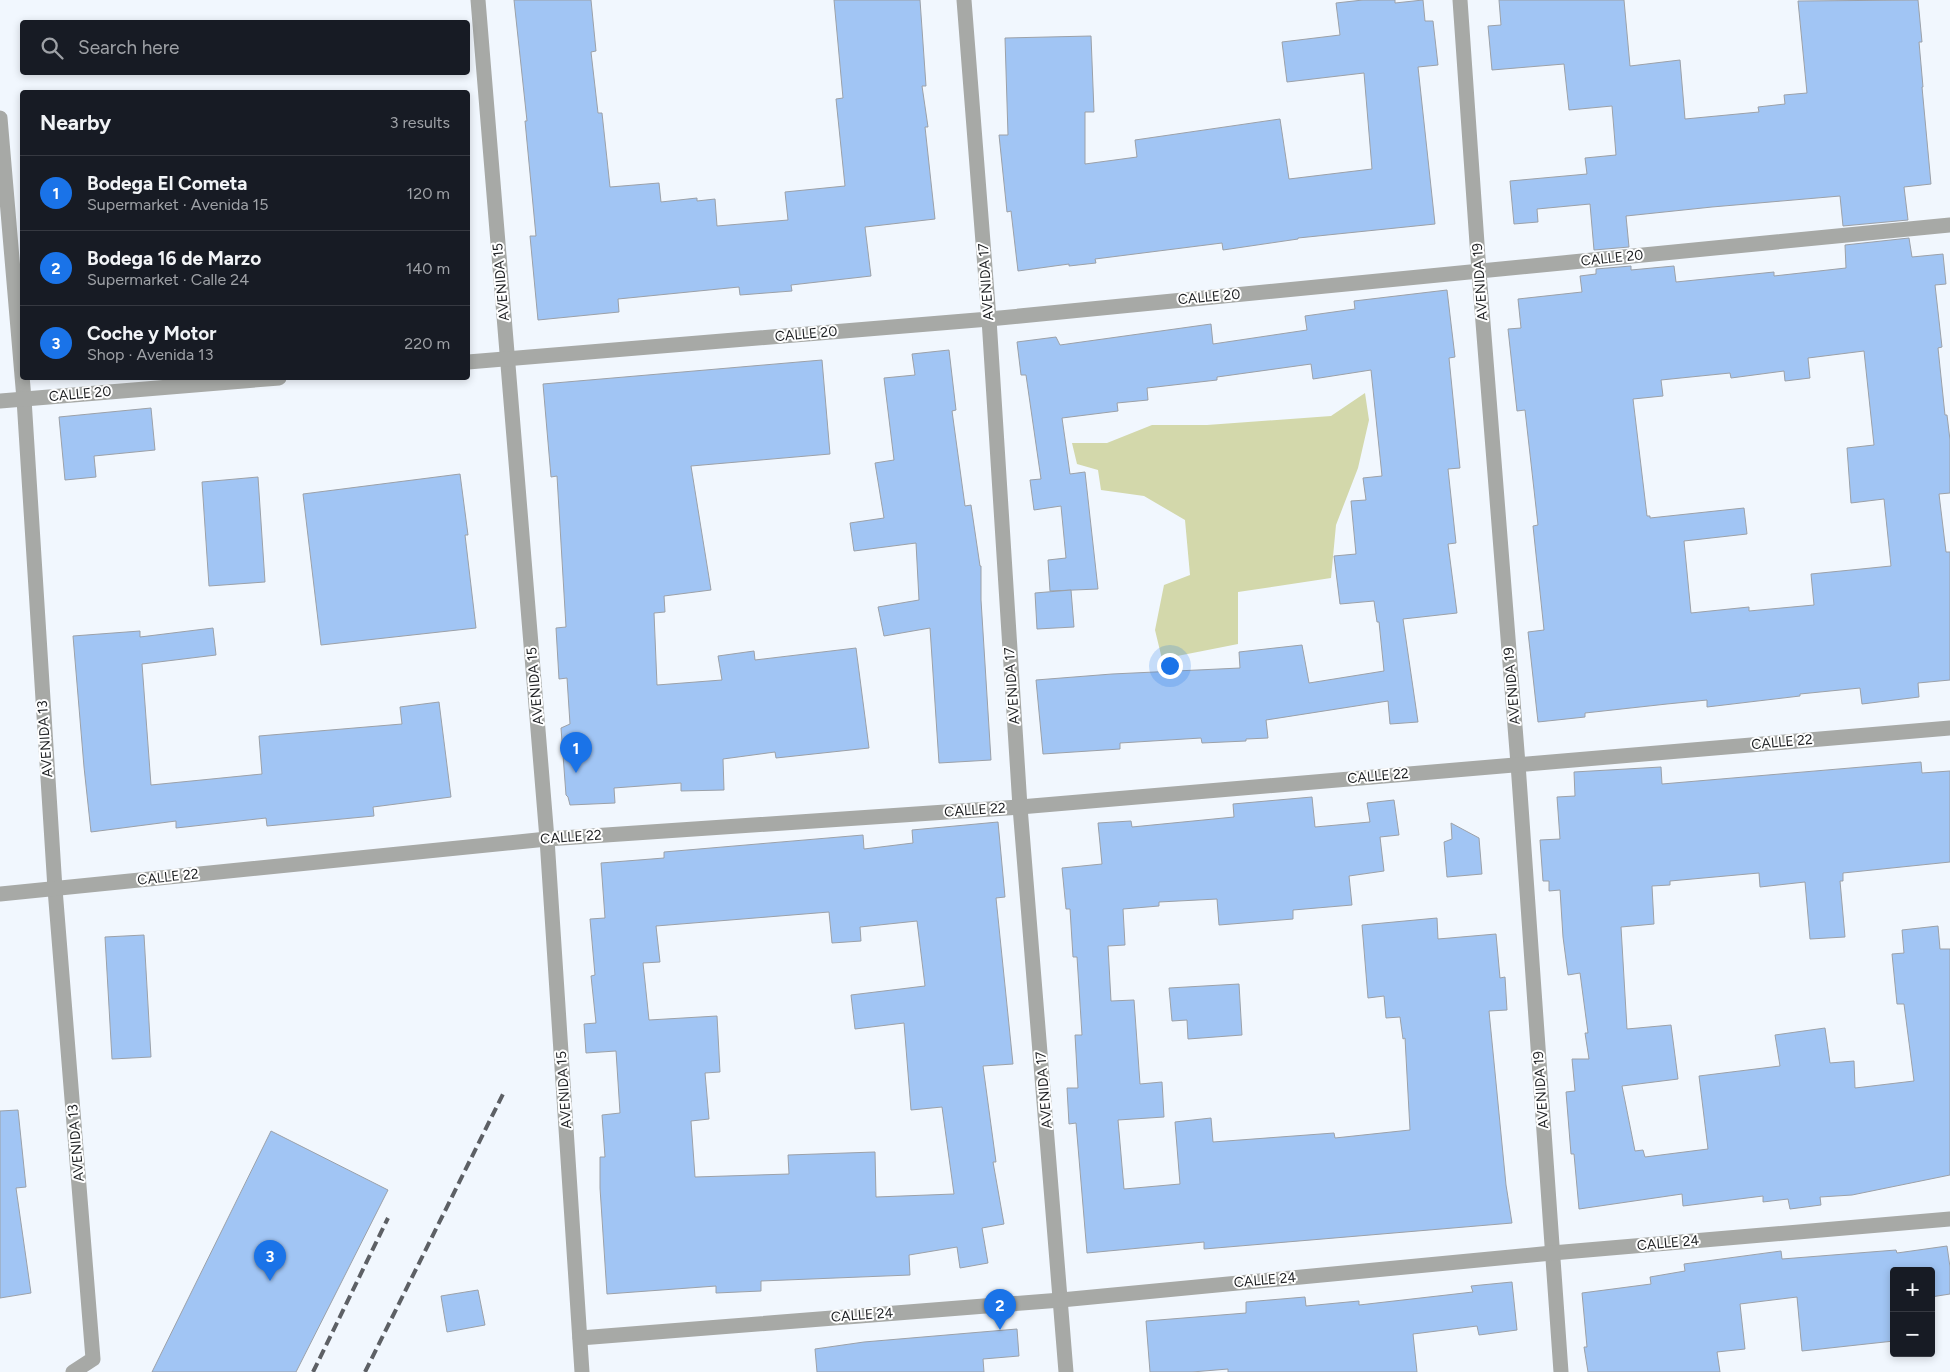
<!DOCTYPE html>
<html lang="en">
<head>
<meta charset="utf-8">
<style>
  :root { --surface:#171b24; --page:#242831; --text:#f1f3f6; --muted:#9ea1a6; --line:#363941; --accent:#1a73e8 }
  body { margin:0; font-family:Figtree,sans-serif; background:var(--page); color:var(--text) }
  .controls { position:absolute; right:15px; bottom:15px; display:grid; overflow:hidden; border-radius:5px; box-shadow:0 2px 8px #0003 }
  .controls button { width:45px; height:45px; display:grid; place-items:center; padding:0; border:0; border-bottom:1px solid var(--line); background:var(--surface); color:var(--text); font:25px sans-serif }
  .you { position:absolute; left:1169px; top:665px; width:18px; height:18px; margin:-12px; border:4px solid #fff; border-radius:50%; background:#1a73e8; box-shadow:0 0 0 8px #1a73e833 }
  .badge { display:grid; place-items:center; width:32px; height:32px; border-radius:50%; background:var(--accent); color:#fff; font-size:16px; font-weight:700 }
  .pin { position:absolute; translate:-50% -41px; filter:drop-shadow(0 1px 2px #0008) }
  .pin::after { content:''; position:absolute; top:26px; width:18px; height:15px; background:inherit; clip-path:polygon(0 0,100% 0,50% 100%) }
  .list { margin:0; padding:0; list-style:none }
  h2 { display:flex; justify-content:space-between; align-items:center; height:65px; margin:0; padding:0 20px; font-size:21px }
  h2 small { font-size:16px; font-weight:400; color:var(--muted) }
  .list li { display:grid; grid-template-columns:32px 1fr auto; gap:15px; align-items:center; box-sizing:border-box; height:75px; padding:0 20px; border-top:1px solid var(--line) }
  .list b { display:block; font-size:19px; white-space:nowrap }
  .list p { margin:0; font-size:16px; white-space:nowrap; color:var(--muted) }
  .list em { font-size:16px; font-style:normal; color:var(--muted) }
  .icon { flex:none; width:28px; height:28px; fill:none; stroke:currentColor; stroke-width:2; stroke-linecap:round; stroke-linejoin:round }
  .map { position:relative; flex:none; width:1950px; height:1372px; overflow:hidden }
  .search { position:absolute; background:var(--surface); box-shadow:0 2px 8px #0003; left:20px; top:20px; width:450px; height:55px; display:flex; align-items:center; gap:12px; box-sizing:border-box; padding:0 18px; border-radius:5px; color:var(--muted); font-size:19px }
  .panel { position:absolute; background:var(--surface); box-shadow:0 2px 8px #0003; left:20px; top:90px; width:450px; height:290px; border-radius:5px }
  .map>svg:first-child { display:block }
</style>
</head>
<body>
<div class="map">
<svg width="1950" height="1372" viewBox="0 0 1950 1372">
  <rect width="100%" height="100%" fill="#f1f7fe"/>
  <path fill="#d3d8ab" d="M 1365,393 L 1369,420 L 1358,468 L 1336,525 L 1331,578 L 1238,592 L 1238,644 L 1162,659 L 1155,630 L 1164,585 L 1190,575 L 1185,520 L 1144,496 L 1101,490 L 1098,470 L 1077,464 L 1072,443 L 1107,443 L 1152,425 L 1207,425 L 1331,416 Z"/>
  <g fill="#a1c5f4" stroke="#9ca1a8" fill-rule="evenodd">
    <path d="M 514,0 L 591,0 L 596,51 L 591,52 L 598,113 L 602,113 L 610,187 L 659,183 L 661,202 L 697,198 L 697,201 L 715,199 L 717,226 L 788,220 L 785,192 L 845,186 L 836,99 L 843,98 L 834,0 L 920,0 L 926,86 L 922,86 L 928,127 L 925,127 L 935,219 L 865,227 L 871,276 L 791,285 L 792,291 L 740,295 L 739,287 L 618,299 L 619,312 L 538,320 L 530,236 L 536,236 L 525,121 L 527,121 Z"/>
    <path d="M 1363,0 L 1395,0 L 1395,3 L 1423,0 L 1425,21 L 1433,21 L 1438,65 L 1418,67 L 1435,224 L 1298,238 L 1298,239 L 1223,250 L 1222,243 L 1095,259 L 1096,263 L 1069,266 L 1069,264 L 1018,271 L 1011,211 L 1007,212 L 999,135 L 1008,135 L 1005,38 L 1091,36 L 1094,112 L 1085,112 L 1085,164 L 1137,157 L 1135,140 L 1280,119 L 1289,179 L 1372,169 L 1364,73 L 1287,82 L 1282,42 L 1340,35 L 1336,3 Z"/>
    <path d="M 1499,0 L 1624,0 L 1630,66 L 1680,60 L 1685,119 L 1759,112 L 1758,107 L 1785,104 L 1784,95 L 1807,93 L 1798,1 L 1918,0 L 1922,42 L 1919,42 L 1923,87 L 1922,87 L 1931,184 L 1904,187 L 1908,220 L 1843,226 L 1840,196 L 1712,207 L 1626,216 L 1629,247 L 1594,250 L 1590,204 L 1537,209 L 1538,222 L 1514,224 L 1510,181 L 1587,174 L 1585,158 L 1616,155 L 1612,106 L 1569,110 L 1564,64 L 1492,70 L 1488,26 L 1501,25 Z"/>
    <path d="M 1909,238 L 1912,257 L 1943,254 L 1946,284 L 1935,285 L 1942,347 L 1938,348 L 1945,415 L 1947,415 L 1950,440 L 1950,493 L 1939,494 L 1946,552 L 1950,552 L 1950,680 L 1918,683 L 1919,697 L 1862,704 L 1860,688 L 1800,694 L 1800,696 L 1707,707 L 1707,700 L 1667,704 L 1585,713 L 1585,717 L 1538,722 L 1528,632 L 1544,630 L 1533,526 L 1538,525 L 1525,410 L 1517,411 L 1508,329 L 1521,328 L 1518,299 L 1582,292 L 1580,276 L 1596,274 L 1596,269 L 1631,266 L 1631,270 L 1674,266 L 1676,282 L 1774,272 L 1774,276 L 1846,268 L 1845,245 ZM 1864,351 L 1874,445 L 1847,448 L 1851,503 L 1884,499 L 1891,566 L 1811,574 L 1814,605 L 1749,611 L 1749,607 L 1691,613 L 1684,541 L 1747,534 L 1744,508 L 1650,518 L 1650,516 L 1647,516 L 1633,399 L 1663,396 L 1661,380 L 1730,373 L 1731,378 L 1784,371 L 1785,381 L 1810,378 L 1808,358 Z"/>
    <path d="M 1447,290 L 1455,357 L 1449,358 L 1460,468 L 1448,469 L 1456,543 L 1448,544 L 1457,613 L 1403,619 L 1418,722 L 1390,724 L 1388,701 L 1266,720 L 1268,738 L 1246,739 L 1246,741 L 1202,743 L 1201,738 L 1120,743 L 1120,749 L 1043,754 L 1036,680 L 1112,674 L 1240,668 L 1239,652 L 1302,645 L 1309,683 L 1384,671 L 1379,622 L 1377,622 L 1374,601 L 1340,604 L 1334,556 L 1356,554 L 1351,501 L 1366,500 L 1363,478 L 1382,476 L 1371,370 L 1313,379 L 1311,364 L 1217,377 L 1217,380 L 1147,388 L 1148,400 L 1117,403 L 1118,411 L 1062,418 L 1070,474 L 1085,472 L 1098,589 L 1050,591 L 1048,560 L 1066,558 L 1061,506 L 1034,510 L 1030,480 L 1041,479 L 1026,375 L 1021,375 L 1017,342 L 1056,337 L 1060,345 L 1211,324 L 1213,344 L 1307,330 L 1305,316 L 1355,309 L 1354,301 Z"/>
    <path d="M 949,350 L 956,410 L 952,411 L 965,506 L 971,505 L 980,566 L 981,566 L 981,600 L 991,760 L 939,763 L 930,628 L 884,636 L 878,607 L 919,600 L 916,543 L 854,551 L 850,523 L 884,518 L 875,463 L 894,460 L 884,378 L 915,375 L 912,354 Z"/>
    <path d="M 822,360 L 830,454 L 691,466 L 711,590 L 664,596 L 665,612 L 654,613 L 657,685 L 722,680 L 718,656 L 754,651 L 755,660 L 856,648 L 869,748 L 776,758 L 775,752 L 723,759 L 724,790 L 681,791 L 681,783 L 614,788 L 615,803 L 570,805 L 568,797 L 566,795 L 561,728 L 570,724 L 567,678 L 559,679 L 556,628 L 566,627 L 557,476 L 551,477 L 543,384 Z"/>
    <path d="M 151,408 L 155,450 L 94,456 L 96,477 L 65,480 L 59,417 Z"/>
    <path d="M 460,474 L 468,535 L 465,535 L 476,628 L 321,645 L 303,494 Z"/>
    <path d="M 258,477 L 265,582 L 209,586 L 202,482 Z"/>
    <path d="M 1071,590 L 1074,627 L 1037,629 L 1035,593 Z"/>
    <path d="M 213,628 L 216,655 L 142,664 L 151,785 L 262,774 L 259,736 L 402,724 L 400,707 L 439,702 L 451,797 L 373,807 L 374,816 L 267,826 L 266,818 L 176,828 L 176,821 L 91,832 L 84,767 L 73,636 L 140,631 L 140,637 Z"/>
    <path d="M 1921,762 L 1922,773 L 1950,771 L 1950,862 L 1843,873 L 1843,881 L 1840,881 L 1845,937 L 1810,939 L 1805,882 L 1760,887 L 1759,873 L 1670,881 L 1670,885 L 1652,886 L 1654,924 L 1621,927 L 1627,1029 L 1671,1025 L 1678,1079 L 1622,1086 L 1635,1151 L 1643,1150 L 1645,1157 L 1708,1149 L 1699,1076 L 1780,1066 L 1775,1035 L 1825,1028 L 1830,1063 L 1854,1061 L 1855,1088 L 1914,1081 L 1904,1004 L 1897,1004 L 1892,954 L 1904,953 L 1902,930 L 1938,926 L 1940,949 L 1950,949 L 1950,1175 L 1852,1195 L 1820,1197 L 1821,1205 L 1790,1209 L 1788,1199 L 1763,1202 L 1763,1196 L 1683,1206 L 1682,1194 L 1579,1209 L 1574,1154 L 1571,1154 L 1566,1092 L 1575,1091 L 1572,1059 L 1589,1059 L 1585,1033 L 1588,1033 L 1580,973 L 1568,975 L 1563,937 L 1560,890 L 1549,891 L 1549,881 L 1543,881 L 1540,840 L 1560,839 L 1557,797 L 1575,796 L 1574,772 L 1661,767 L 1662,784 Z"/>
    <path d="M 1312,797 L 1315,827 L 1370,822 L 1367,803 L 1394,800 L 1399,835 L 1380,837 L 1384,871 L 1349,876 L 1352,905 L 1293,910 L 1293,919 L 1219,925 L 1217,899 L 1159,902 L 1159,906 L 1123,909 L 1125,945 L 1108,946 L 1111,1001 L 1134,1000 L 1140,1084 L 1162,1082 L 1164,1117 L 1118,1120 L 1124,1189 L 1180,1184 L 1175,1122 L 1211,1118 L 1213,1142 L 1334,1133 L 1335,1138 L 1410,1130 L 1405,1038 L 1403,1039 L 1400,1017 L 1386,1018 L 1384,996 L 1368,998 L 1362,925 L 1437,918 L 1438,939 L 1496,934 L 1500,978 L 1505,977 L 1507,1010 L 1489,1011 L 1506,1185 L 1512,1223 L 1204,1249 L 1204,1242 L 1087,1253 L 1076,1123 L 1069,1124 L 1067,1088 L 1078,1088 L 1075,1035 L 1082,1035 L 1077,957 L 1073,957 L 1070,909 L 1066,909 L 1062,868 L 1102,864 L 1098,823 L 1131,821 L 1132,827 L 1234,817 L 1233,804 Z"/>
    <path d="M 998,822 L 1005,897 L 996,898 L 1013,1064 L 983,1066 L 996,1162 L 993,1162 L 1004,1224 L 982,1228 L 988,1263 L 960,1268 L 957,1247 L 909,1255 L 910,1275 L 761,1281 L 761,1291 L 716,1293 L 716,1286 L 607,1294 L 600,1188 L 600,1157 L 605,1157 L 602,1115 L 620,1113 L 616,1051 L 586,1053 L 584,1024 L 596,1023 L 591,976 L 595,975 L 590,919 L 605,918 L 601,863 L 664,858 L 664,852 L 863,835 L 864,849 L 913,843 L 912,830 ZM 829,912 L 832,943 L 861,941 L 860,927 L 917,921 L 925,986 L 851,995 L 855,1029 L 904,1023 L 911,1110 L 942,1107 L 954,1194 L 876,1197 L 875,1152 L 788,1155 L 789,1174 L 695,1177 L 691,1121 L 709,1119 L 705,1073 L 720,1072 L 717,1016 L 649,1020 L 643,963 L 660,962 L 656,926 Z"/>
    <path d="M 1451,823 L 1479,838 L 1482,874 L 1447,877 L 1444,842 L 1452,839 Z"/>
    <path d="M 144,935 L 151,1057 L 112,1059 L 105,937 Z"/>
    <path d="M 1239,984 L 1242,1035 L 1188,1039 L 1187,1020 L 1172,1021 L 1169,988 Z"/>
    <path d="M 18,1110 L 26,1187 L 16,1188 L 31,1293 L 0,1298 L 0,1111 Z"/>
    <path d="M 271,1131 L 388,1190 L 296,1372 L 152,1372 Z"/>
    <path d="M 1947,1246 L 1950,1267 L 1950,1294 L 1931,1297 L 1931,1271 L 1894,1271 L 1894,1341 L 1802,1351 L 1797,1297 L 1740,1304 L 1745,1349 L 1717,1352 L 1720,1372 L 1588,1372 L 1584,1347 L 1587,1347 L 1582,1293 L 1651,1284 L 1650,1277 L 1685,1271 L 1684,1264 L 1781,1251 L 1782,1259 L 1896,1250 L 1897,1253 Z"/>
    <path d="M 1512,1282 L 1517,1330 L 1479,1335 L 1477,1326 L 1413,1334 L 1417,1372 L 1228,1372 L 1228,1369 L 1192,1372 L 1150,1372 L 1146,1321 L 1246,1313 L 1246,1302 L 1305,1297 L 1306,1306 L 1359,1301 L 1359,1305 L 1473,1292 L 1471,1286 Z"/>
    <path d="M 478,1290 L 485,1325 L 447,1332 L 441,1296 Z"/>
    <path d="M 1017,1329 L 1019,1356 L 983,1359 L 984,1372 L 817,1372 L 815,1349 L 864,1342 Z"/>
  </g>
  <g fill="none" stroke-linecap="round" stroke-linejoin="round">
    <g stroke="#a7a9a6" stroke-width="15">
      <path d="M 478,0 L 547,839 L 582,1372"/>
      <path d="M 964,0 L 989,319 L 1020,807 L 1066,1372"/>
      <path d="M 1460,0 L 1479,272 L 1518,764 L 1561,1372"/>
      <path d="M 0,118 L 24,399 L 55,889 L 93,1359 L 73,1372"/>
      <path d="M 468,362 L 989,319 L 1950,225"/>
      <path d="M 0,401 L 279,378"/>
      <path d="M 0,894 L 547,839 L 1020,807 L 1950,728"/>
      <path d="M 580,1338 L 1061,1300 L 1552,1253 L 1950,1219"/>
    </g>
    <g stroke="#5d6065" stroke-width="4" stroke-dasharray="10 5" stroke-linecap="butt">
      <path d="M 313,1372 L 388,1218"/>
      <path d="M 365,1372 L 505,1090"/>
    </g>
  </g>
  <g text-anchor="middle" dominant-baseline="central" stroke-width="4" stroke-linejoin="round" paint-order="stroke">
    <g font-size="14" fill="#1c1e21" stroke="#fff">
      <text transform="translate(1612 258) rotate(-6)">CALLE 20</text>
      <text transform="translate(501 282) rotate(-95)">AVENIDA 15</text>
      <text transform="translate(986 282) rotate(-94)">AVENIDA 17</text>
      <text transform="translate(1480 282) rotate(-94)">AVENIDA 19</text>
      <text transform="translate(1209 297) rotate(-5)">CALLE 20</text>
      <text transform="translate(806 334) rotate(-5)">CALLE 20</text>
      <text transform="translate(80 394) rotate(-5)">CALLE 20</text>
      <text transform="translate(535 686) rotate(-95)">AVENIDA 15</text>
      <text transform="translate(1012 686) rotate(-94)">AVENIDA 17</text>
      <text transform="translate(1512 686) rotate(-95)">AVENIDA 19</text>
      <text transform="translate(45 739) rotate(-94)">AVENIDA 13</text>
      <text transform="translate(1782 742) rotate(-5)">CALLE 22</text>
      <text transform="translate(1378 776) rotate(-5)">CALLE 22</text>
      <text transform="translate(975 810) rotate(-4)">CALLE 22</text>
      <text transform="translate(571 837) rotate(-4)">CALLE 22</text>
      <text transform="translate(168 877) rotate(-6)">CALLE 22</text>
      <text transform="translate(564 1090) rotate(-94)">AVENIDA 15</text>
      <text transform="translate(1044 1090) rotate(-95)">AVENIDA 17</text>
      <text transform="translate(1541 1090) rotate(-94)">AVENIDA 19</text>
      <text transform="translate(76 1143) rotate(-95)">AVENIDA 13</text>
      <text transform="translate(1668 1243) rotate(-5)">CALLE 24</text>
      <text transform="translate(1265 1280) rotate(-5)">CALLE 24</text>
      <text transform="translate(862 1315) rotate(-4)">CALLE 24</text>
    </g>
  </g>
</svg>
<div class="controls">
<button>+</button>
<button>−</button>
</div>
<div class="you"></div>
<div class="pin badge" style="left:576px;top:773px">1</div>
<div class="pin badge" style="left:1000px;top:1330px">2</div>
<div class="pin badge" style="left:270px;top:1281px">3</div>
<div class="search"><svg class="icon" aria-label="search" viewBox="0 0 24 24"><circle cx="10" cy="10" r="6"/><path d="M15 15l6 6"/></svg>Search here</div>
<section class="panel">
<h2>Nearby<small>3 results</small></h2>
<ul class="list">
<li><span class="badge">1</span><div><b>Bodega El Cometa</b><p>Supermarket · Avenida 15</p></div><em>120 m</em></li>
<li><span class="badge">2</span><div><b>Bodega 16 de Marzo</b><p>Supermarket · Calle 24</p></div><em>140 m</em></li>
<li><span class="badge">3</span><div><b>Coche y Motor</b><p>Shop · Avenida 13</p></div><em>220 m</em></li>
</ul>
</section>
</div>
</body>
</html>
